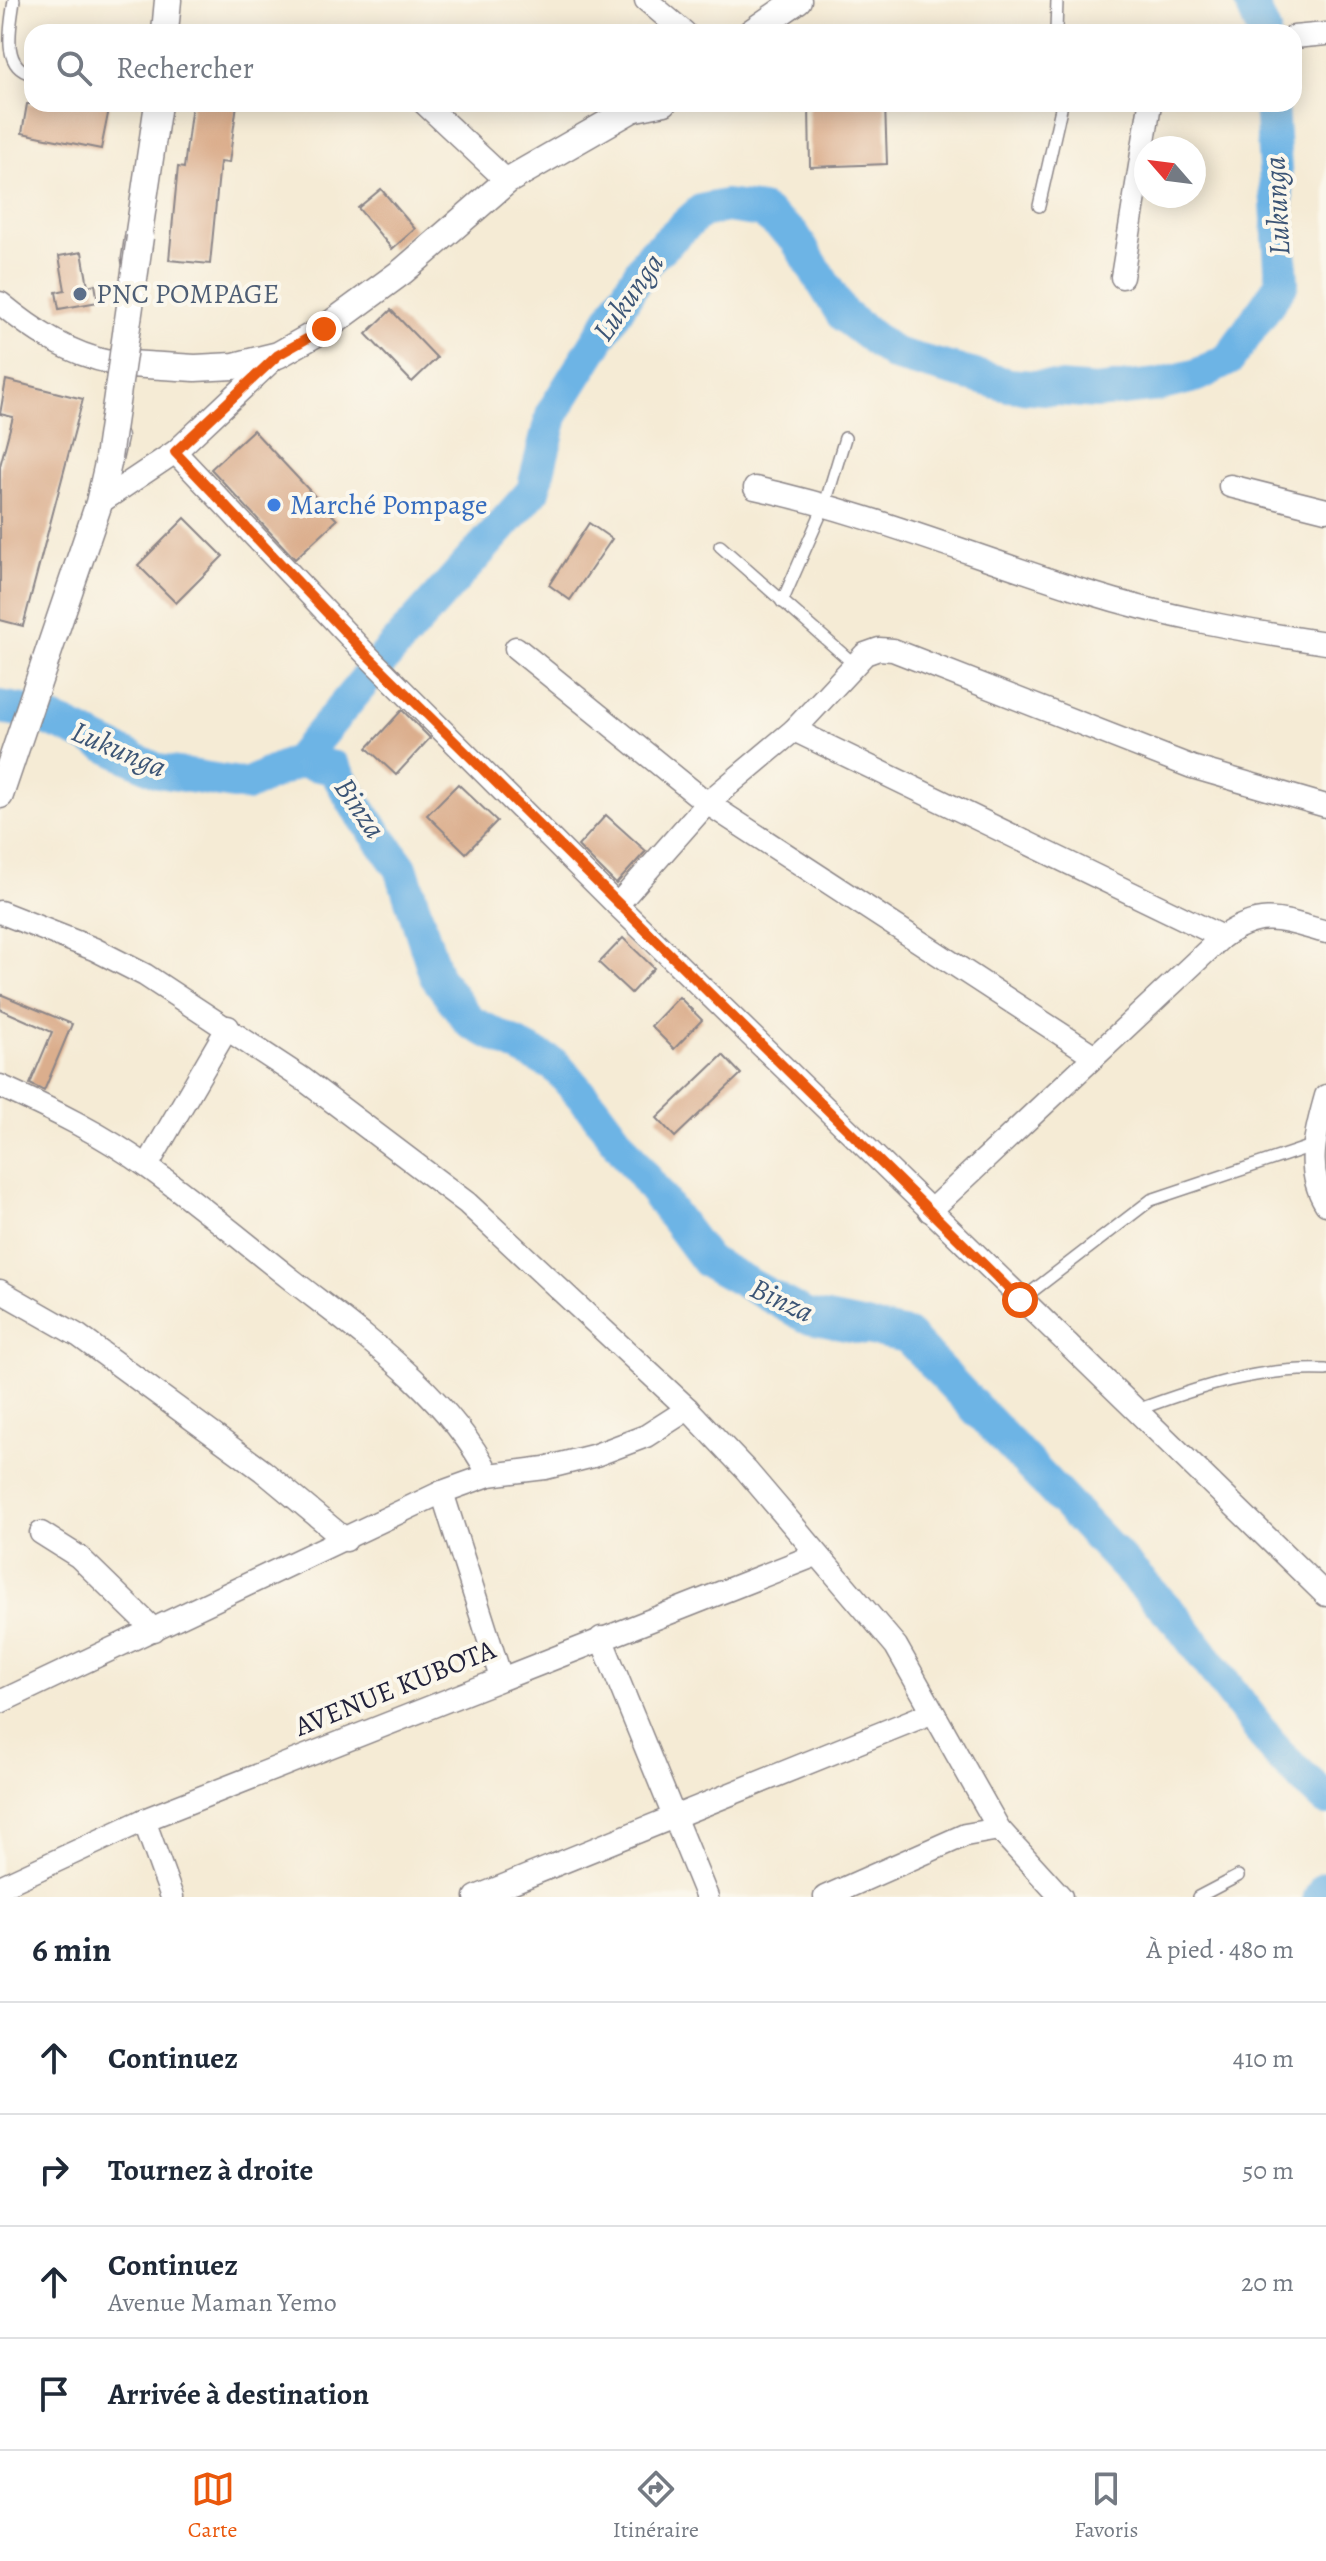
<!DOCTYPE html>
<html lang="fr">
<head>
<meta charset="utf-8">
<style>
  :root { --surface:#fff; --page:#f2f2f3; --text:#1f2937; --muted:#747a83; --line:#e0e1e3; --accent:#ea580c }
  body { margin:0; font-family:Alegreya,serif; background:var(--page); color:var(--text) }
  .compass { position:absolute; left:1134px; top:136px; width:72px; height:72px; border-radius:50%; background:var(--surface); box-shadow:0 4px 20px #0003; rotate:298deg }
  .stop { position:absolute; width:24px; height:24px; margin:-18px; border:6px solid #ea580c; border-radius:50%; background:#fff }
  .stop.end { background:#ea580c; border-color:#fff; box-shadow:0 2px 8px #0008 }
  .list { margin:0; padding:0; list-style:none }
  h2 { display:flex; justify-content:space-between; align-items:center; height:104px; margin:0; padding:0 32px; font-size:34px }
  h2 small { font-size:26px; font-weight:400; color:var(--muted) }
  .list li { display:grid; grid-template-columns:52px 1fr auto; gap:24px; align-items:center; box-sizing:border-box; height:112px; padding:0 32px; border-top:2px solid var(--line) }
  .list b { display:block; font-size:30px; white-space:nowrap }
  .list p { margin:0; font-size:26px; white-space:nowrap; color:var(--muted) }
  .list em { font-size:26px; font-style:normal; color:var(--muted) }
  .icon { flex:none; width:44px; height:44px; fill:none; stroke:currentColor; stroke-width:2; stroke-linecap:round; stroke-linejoin:round }
  .map { position:relative; flex:none; width:1326px; height:1897px; overflow:hidden }
  .search { position:absolute; background:var(--surface); box-shadow:0 4px 20px #0003; left:24px; right:24px; top:24px; height:88px; display:flex; align-items:center; gap:20px; box-sizing:border-box; padding:0 28px; border-radius:24px; color:var(--muted); font-size:30px }
  .sheet { height:552px; background:var(--surface) }
  nav { display:flex; justify-content:space-around; align-items:center; box-sizing:border-box; height:112px; border-top:2px solid var(--line); background:var(--surface); font-size:22px; color:var(--muted) }
  nav a { display:grid; justify-items:center; gap:4px }
  nav .on { color:var(--accent) }
  .map>svg:first-child { display:block }
</style>
</head>
<body>
<div class="map">
<svg width="1326" height="1897" viewBox="0 0 1326 1897">
  <rect width="100%" height="100%" fill="#fbf7ec"/>
  <filter id="ink" filterUnits="userSpaceOnUse"><feTurbulence type="fractalNoise" baseFrequency=".0125" numOctaves="2"/><feDisplacementMap in="SourceGraphic" scale="16" xChannelSelector="R" yChannelSelector="G"/><feConvolveMatrix kernelMatrix="1 2 1 2 8 2 1 2 1" color-interpolation-filters="sRGB"/></filter>
  <filter id="wash" filterUnits="userSpaceOnUse"><feTurbulence type="fractalNoise" baseFrequency=".006" numOctaves="4" result="noise"/><feDisplacementMap in="SourceGraphic" scale="32" xChannelSelector="R" yChannelSelector="G"/><feGaussianBlur stdDeviation="1.8" result="paint"/><feColorMatrix in="noise" values="0 0 0 0 0 0 0 0 0 0 0 0 0 0 0 0 0 1.4 0 .05"/><feComposite in="paint" operator="in"/></filter>
  <g filter="url(#wash)">
    <rect width="100%" height="100%" fill="#f5ebd5"/>
    <g fill="none" stroke-linecap="round" stroke-linejoin="round">
      <g stroke="#6db4e5" stroke-width="34">
        <path d="M 1250,0 L 1264,32"/>
        <path d="M 0,707 L 30,712 L 65,726 L 159,771 L 246,785 L 298,761 L 376,667 L 533,491 L 553,412 L 649,258 L 701,211 L 726,206 L 762,211 L 794,236 L 843,315 L 894,354 L 1008,385 L 1096,392 L 1158,385 L 1198,375 L 1229,359 L 1282,283 L 1271,104"/>
        <path d="M 298,761 L 334,768 L 356,806 L 401,868 L 436,976 L 470,1022 L 555,1065 L 592,1107 L 707,1261 L 806,1316 L 907,1336 L 1176,1619 L 1279,1755 L 1326,1799"/>
        <path d="M 1320,1897 L 1326,1888"/>
      </g>
    </g>
    <g id="blocks">
      <g fill="#dbae8d">
        <path d="M 27,104 L 110,104 L 101,149 L 22,133 Z"/>
        <path d="M 192,104 L 237,104 L 229,163 L 220,162 L 210,264 L 169,260 L 178,167 L 184,168 Z"/>
        <path d="M 885,104 L 887,164 L 810,167 L 809,106 Z"/>
        <path d="M 381,189 L 415,229 L 392,249 L 358,208 Z"/>
        <path d="M 82,252 L 88,286 L 95,284 L 98,302 L 59,309 L 56,292 L 65,290 L 59,256 Z"/>
        <path d="M 391,310 L 437,358 L 412,382 L 366,334 Z"/>
        <path d="M 6,380 L 83,399 L 23,626 L 0,620 L 0,466 L 13,417 L 0,414 Z"/>
        <path d="M 253,430 L 337,520 L 295,559 L 211,469 Z"/>
        <path d="M 185,518 L 223,556 L 176,603 L 138,565 Z"/>
        <path d="M 589,523 L 612,539 L 570,600 L 549,585 Z"/>
        <path d="M 402,710 L 430,738 L 396,775 L 367,748 Z"/>
        <path d="M 458,784 L 497,821 L 466,853 L 427,815 Z"/>
        <path d="M 606,815 L 646,851 L 616,884 L 578,846 Z"/>
        <path d="M 623,938 L 654,968 L 631,993 L 599,963 Z"/>
        <path d="M 0,994 L 72,1024 L 44,1091 L 30,1084 L 52,1032 L 0,1009 Z"/>
        <path d="M 679,997 L 702,1020 L 674,1049 L 651,1026 Z"/>
        <path d="M 723,1055 L 741,1074 L 675,1137 L 657,1118 Z"/>
      </g>
    </g>
  </g>
  <g filter="url(#ink)">
    <use href="#blocks" fill-opacity="0" stroke="#8c8688" stroke-width="2"/>
    <g fill="none" stroke-linecap="round" stroke-linejoin="round">
      <g stroke="#8c8688" stroke-width="14">
        <g id="service">
          <path d="M 14,0 C 11,25 0,67 32,74"/>
          <path d="M 1056,32 L 1057,0"/>
          <path d="M 1039,206 L 1062,104"/>
          <path d="M 720,546 L 854,664"/>
          <path d="M 782,602 L 825,504 L 845,438"/>
          <path d="M 1021,1300 L 1151,1200 L 1312,1146"/>
          <path d="M 1137,1410 C 1199,1387 1259,1367 1326,1370"/>
          <path d="M 1198,1897 L 1238,1876"/>
        </g>
      </g>
      <g stroke="#8c8688" stroke-width="25">
        <g id="minor">
          <path d="M 646,0 L 684,32"/>
          <path d="M 1294,37 L 1326,34"/>
          <path d="M 425,104 L 507,181"/>
          <path d="M 631,111 L 665,104"/>
          <path d="M 1122,277 L 1150,104"/>
          <path d="M 0,303 C 34,331 69,354 113,363"/>
          <path d="M 175,452 L 365,653 L 617,905 L 1326,1595"/>
          <path d="M 1230,486 L 1326,510"/>
          <path d="M 755,488 C 869,513 976,557 1087,592 C 1166,617 1245,631 1326,643"/>
          <path d="M 99,503 L 175,452 L 278,355"/>
          <path d="M 516,648 L 707,803 L 1093,1055"/>
          <path d="M 794,730 L 1222,937"/>
          <path d="M 617,905 L 707,803 L 794,730 L 865,654 L 879,649 L 893,650 L 1192,767 L 1326,806"/>
          <path d="M 0,912 L 94,949 L 145,975 L 303,1079 L 467,1203 L 688,1409 L 746,1470 L 896,1646 L 999,1829 L 1061,1897"/>
          <path d="M 0,1086 C 51,1109 104,1135 149,1168 C 198,1203 245,1243 292,1280 C 364,1336 446,1393 489,1475"/>
          <path d="M 1326,1096 C 1316,1132 1304,1170 1326,1204"/>
          <path d="M 147,1166 L 228,1027"/>
          <path d="M 930,1211 L 1222,937 C 1262,909 1282,920 1326,932"/>
          <path d="M 0,1291 L 79,1336 L 263,1471 L 346,1540"/>
          <path d="M 442,1492 L 501,1678"/>
          <path d="M 41,1533 L 79,1557 L 154,1630"/>
          <path d="M 601,1638 L 707,1897"/>
          <path d="M 0,1702 L 442,1492 L 489,1475 L 545,1468 L 593,1456 L 646,1436 L 688,1409"/>
          <path d="M 144,1820 L 172,1897"/>
          <path d="M 0,1887 L 144,1820 L 816,1555"/>
          <path d="M 476,1897 L 931,1713"/>
          <path d="M 825,1897 L 965,1835 L 999,1829"/>
        </g>
      </g>
      <g stroke="#8c8688" stroke-width="29">
        <g id="tertiary">
          <path d="M 165,32 L 168,0"/>
          <path d="M 752,32 L 798,0"/>
          <path d="M 135,259 L 158,104"/>
          <path d="M 113,363 L 195,368 L 234,366 L 278,355 L 324,329 L 403,271 L 507,181 L 641,104"/>
          <path d="M 0,795 L 99,503 L 114,437"/>
        </g>
      </g>
      <use href="#service" stroke="#fff" stroke-width="11"/>
      <use href="#minor" stroke="#fff" stroke-width="22"/>
      <use href="#tertiary" stroke="#fff" stroke-width="26"/>
      <g stroke="#8c8688" stroke-width="29" stroke-linecap="butt">
        <path id="tertiary-bridge" d="M 108,458 L 140,237"/>
      </g>
      <use href="#tertiary-bridge" stroke="#fff" stroke-width="26"/>
    </g>
  </g>
  <g fill="none" stroke-linecap="round" stroke-linejoin="round" filter="url(#ink)">
    <path stroke="#ea580c" stroke-width="10" d="M 324,329 L 278,355 L 175,452 L 365,653 L 1020,1300"/>
  </g>
  <circle fill="#5c6f8a" stroke="#fbf7ec" stroke-width="3" cx="80" cy="294" r="8"/>
  <circle fill="#3f7fe0" stroke="#fbf7ec" stroke-width="3" cx="274" cy="505" r="8"/>
  <g text-anchor="middle" dominant-baseline="central" stroke-width="8" stroke-linejoin="round" paint-order="stroke">
    <g font-size="28" fill="#4e5e75" stroke="#fbf7ec" text-anchor="start">
      <text x="96" y="294">PNC POMPAGE</text>
    </g>
    <g font-size="28" fill="#366cbe" stroke="#fbf7ec" text-anchor="start">
      <text x="290" y="505">Marché Pompage</text>
    </g>
    <g font-size="28" fill="#22223b" stroke="#fbf7ec">
      <text transform="translate(395 1688) rotate(-22)">AVENUE KUBOTA</text>
    </g>
    <g font-size="30" font-style="italic" fill="#3c5576" stroke="#fbf7ec">
      <text transform="translate(1277 206) rotate(-93)">Lukunga</text>
      <text transform="translate(628 297) rotate(-55)">Lukunga</text>
      <text transform="translate(119 749) rotate(23)">Lukunga</text>
      <text transform="translate(360 808) rotate(56)">Binza</text>
      <text transform="translate(782 1300) rotate(25)">Binza</text>
    </g>
  </g>
</svg>
<svg class="compass" viewBox="-18 -18 36 36"><path d="M0-13l5 13h-10z" fill="#e53935"/><path d="M0 13l5-13h-10z" fill="#747a83"/></svg>
<div class="stop" style="left:1020px;top:1300px"></div>
<div class="stop end" style="left:324px;top:329px"></div>
<div class="search"><svg class="icon" aria-label="search" viewBox="0 0 24 24"><circle cx="10" cy="10" r="6"/><path d="M15 15l6 6"/></svg>Rechercher</div>
</div>
<section class="sheet">
<h2>6 min<small>À pied · 480 m</small></h2>
<ul class="list">
<li><svg class="icon" aria-label="ahead" viewBox="0 0 24 24"><path d="M12 20V5M6 11l6-6 6 6"/></svg><div><b>Continuez</b></div><em>410 m</em></li>
<li><svg class="icon" aria-label="right" viewBox="0 0 24 24"><path d="M7 20v-9h11M14 6l5 5-5 5"/></svg><div><b>Tournez à droite</b></div><em>50 m</em></li>
<li><svg class="icon" aria-label="ahead" viewBox="0 0 24 24"><path d="M12 20V5M6 11l6-6 6 6"/></svg><div><b>Continuez</b><p>Avenue Maman Yemo</p></div><em>20 m</em></li>
<li><svg class="icon" aria-label="arrive" viewBox="0 0 24 24"><path d="M6 21V4h12l-3 4 3 4H6"/></svg><div><b>Arrivée à destination</b></div></li>
</ul>
</section>
<nav>
<a class="on"><svg class="icon" aria-label="map" viewBox="0 0 24 24"><path d="M3 6l6-2 6 2 6-2v14l-6 2-6-2-6 2zM9 4v14M15 6v14"/></svg>Carte</a>
<a><svg class="icon" aria-label="directions" viewBox="0 0 24 24"><path d="M12 3l9 9-9 9-9-9zM9 14v-3h6M13 9l2 2-2 2"/></svg>Itinéraire</a>
<a><svg class="icon" aria-label="saved" viewBox="0 0 24 24"><path d="M7 4h10v16l-5-4-5 4z"/></svg>Favoris</a>
</nav>
</body>
</html>
